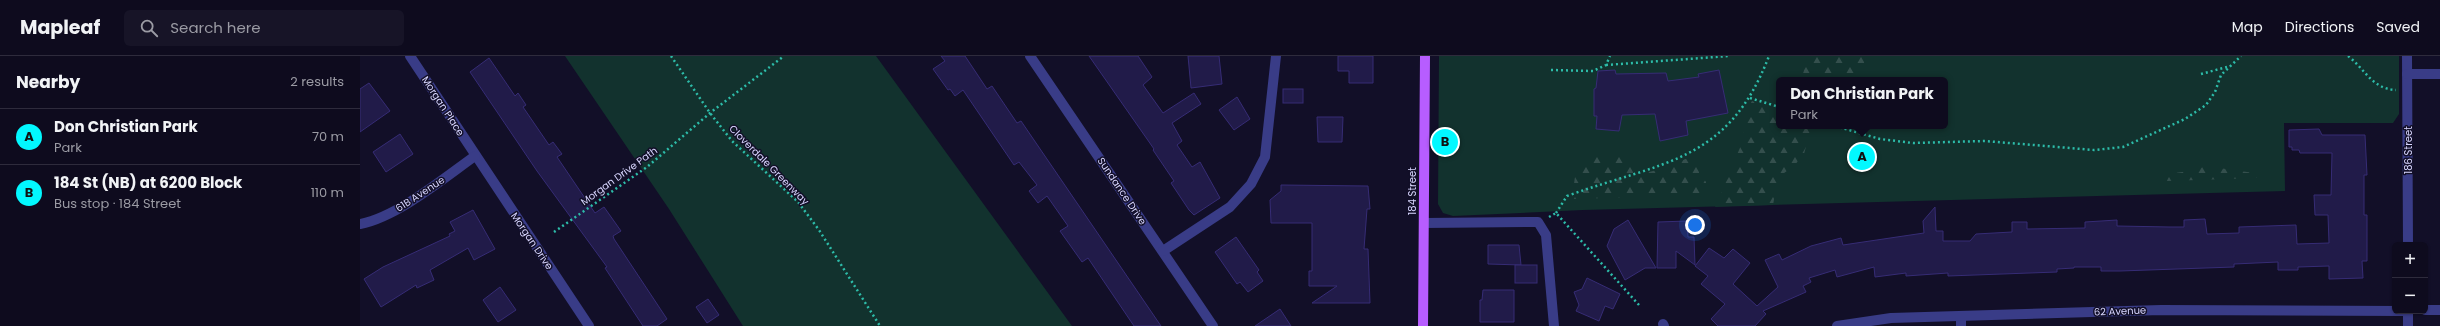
<!DOCTYPE html>
<html lang="en">
<head>
<meta charset="utf-8">
<style>
  :root { --surface:#0e0b1e; --page:#171427; --text:#f1f3f6; --muted:#9b9ba4; --line:#2e2b3c; --accent:#02f8ff }
  body { margin:0; font-family:Poppins,sans-serif; background:var(--page); color:var(--text) }
  .controls { position:absolute; right:12px; bottom:12px; display:grid; overflow:hidden; border-radius:6px; box-shadow:0 1px 3px #0004 }
  .controls button { width:36px; height:36px; display:grid; place-items:center; padding:0; border:0; border-bottom:1px solid var(--line); background:var(--surface); color:var(--text); font:20px sans-serif }
  .you { position:absolute; left:1335px; top:169px; width:14px; height:14px; margin:-10px; border:3px solid #fff; border-radius:50%; background:#1a73e8; box-shadow:0 0 0 6px #1a73e833 }
  .badge { display:grid; place-items:center; width:26px; height:26px; border-radius:50%; background:var(--accent); color:#111; font-size:13px; font-weight:700 }
  .pin { position:absolute; translate:-50% -50%; border:2px solid #fff; box-shadow:0 1px 4px #0006 }
  .popup { position:absolute; left:1416px; top:21px; width:172px; height:52px; box-sizing:border-box; display:grid; place-content:center; border-radius:6px; background:var(--surface); filter:drop-shadow(0 1px 3px #0005); font-size:13px; white-space:nowrap; color:var(--muted) }
  .popup b { font-size:15px; color:var(--text) }
  .popup::after { content:''; position:absolute; left:50%; top:100%; margin-left:-8px; border:8px solid transparent; border-top-color:var(--surface) }
  .list { margin:0; padding:0; list-style:none }
  h2 { display:flex; justify-content:space-between; align-items:center; height:52px; margin:0; padding:0 16px; font-size:17px }
  h2 small { font-size:13px; font-weight:400; color:var(--muted) }
  .list li { display:grid; grid-template-columns:26px 1fr auto; gap:12px; align-items:center; box-sizing:border-box; height:56px; padding:0 16px; border-top:1px solid var(--line) }
  .list b { display:block; font-size:15px; white-space:nowrap }
  .list p { margin:0; font-size:13px; white-space:nowrap; color:var(--muted) }
  .list em { font-size:13px; font-style:normal; color:var(--muted) }
  .icon { flex:none; width:22px; height:22px; fill:none; stroke:currentColor; stroke-width:2; stroke-linecap:round; stroke-linejoin:round }
  .map { position:relative; flex:none; width:2080px; height:270px; overflow:hidden }
  header { display:flex; align-items:center; gap:24px; box-sizing:border-box; height:56px; padding:0 20px; background:var(--surface); border-bottom:1px solid var(--line) }
  header strong { font-size:19px }
  nav { display:flex; gap:22px; margin-inline-start:auto; font-size:14px }
  .search { width:280px; height:36px; background:var(--page); display:flex; align-items:center; gap:10px; box-sizing:border-box; padding:0 14px; border-radius:6px; color:var(--muted); font-size:15px }
  main { display:flex }
  aside { flex:1; background:var(--surface) }
  .map>svg:first-child { display:block }
</style>
</head>
<body>
<header>
<strong>Mapleaf</strong>
<div class="search"><svg class="icon" aria-label="search" viewBox="0 0 24 24"><circle cx="10" cy="10" r="6"/><path d="M15 15l6 6"/></svg>Search here</div>
<nav><a>Map</a><a>Directions</a><a>Saved</a></nav>
</header>
<main>
<aside>
<h2>Nearby<small>2 results</small></h2>
<ul class="list">
<li><span class="badge">A</span><div><b>Don Christian Park</b><p>Park</p></div><em>70 m</em></li>
<li><span class="badge">B</span><div><b>184 St (NB) at 6200 Block</b><p>Bus stop · 184 Street</p></div><em>110 m</em></li>
</ul>
</aside>
<div class="map">
<svg width="2080" height="270" viewBox="0 0 2080 270">
  <defs>
    <pattern id="forest-firs" width="22" height="20" patternUnits="userSpaceOnUse"><rect width="22" height="20" fill="#12322e"/><path d="M5 1l3.5 6h-7zM16 11l3.5 6h-7z" fill="#344f4d"/></pattern>
  </defs>
  <rect width="100%" height="100%" fill="#120f28"/>
  <g fill="#12322e" fill-rule="evenodd">
    <path d="M 205,0 L 516,0 L 712,270 L 383,270 L 309,153 Z"/>
    <path d="M 1079,0 L 2039,0 L 2039,58 L 2033,67 L 1924,67 L 1925,135 L 1223,154 L 1093,160 L 1083,157 L 1078,148 ZM 1419,24 L 1585,24 L 1585,70 L 1419,70 Z"/>
  </g>
  <g fill="url(#forest-firs)">
    <path d="M 1447,0 L 1505,0 L 1502,24 L 1438,24 L 1443,18 Z"/>
    <path d="M 1392,45 L 1415,53 L 1419,48 L 1419,70 L 1461,70 L 1448,83 L 1444,98 L 1433,111 L 1418,121 L 1413,149 L 1355,151 L 1382,87 L 1387,54 Z"/>
    <path d="M 1242,97 L 1270,102 L 1289,116 L 1305,112 L 1339,97 L 1339,117 L 1346,126 L 1346,136 L 1349,139 L 1212,143 L 1216,113 Z"/>
    <path d="M 1845,110 L 1894,117 L 1897,122 L 1807,125 L 1808,118 L 1836,114 Z"/>
  </g>
  <g fill="#211b49" stroke="#362c75">
    <path d="M 581,0 L 605,0 L 627,33 L 632,30 L 657,67 L 661,65 L 801,270 L 774,270 L 728,202 L 722,206 L 700,175 L 708,170 L 687,140 L 678,147 L 669,135 L 677,129 L 659,106 L 654,109 L 603,34 L 595,40 L 590,33 L 588,34 L 573,13 L 585,5 Z"/>
    <path d="M 729,0 L 778,0 L 792,21 L 783,29 L 803,57 L 834,37 L 841,48 L 812,67 L 822,85 L 817,89 L 832,111 L 840,106 L 860,142 L 834,159 L 829,154 L 811,127 L 814,125 L 793,94 L 794,93 Z"/>
    <path d="M 828,0 L 859,0 L 862,28 L 831,32 Z"/>
    <path d="M 978,0 L 1013,0 L 1013,27 L 989,27 L 989,15 L 978,15 Z"/>
    <path d="M 129,2 L 155,40 L 158,37 L 166,49 L 163,51 L 189,89 L 193,86 L 202,98 L 197,101 L 235,157 L 244,151 L 261,175 L 253,180 L 254,183 L 307,263 L 297,270 L 283,270 L 245,212 L 247,211 L 177,115 L 110,16 Z"/>
    <path d="M 1255,14 L 1256,18 L 1306,17 L 1308,25 L 1339,21 L 1338,18 L 1359,14 L 1368,57 L 1326,65 L 1328,79 L 1300,85 L 1295,58 L 1262,59 L 1259,75 L 1236,73 L 1237,60 L 1234,60 L 1234,33 L 1236,32 L 1238,15 Z"/>
    <path d="M 9,27 L 30,55 L 0,76 L 0,33 Z"/>
    <rect x="923" y="33" width="20" height="14"/>
    <path d="M 877,41 L 890,63 L 874,74 L 859,54 Z"/>
    <path d="M 957,61 L 983,61 L 982,86 L 958,86 Z"/>
    <path d="M 1959,73 L 1962,79 L 2005,79 L 2007,119 L 2004,119 L 2004,159 L 2007,159 L 2007,205 L 2002,205 L 2003,222 L 1969,223 L 1969,210 L 1938,211 L 1938,214 L 1918,214 L 1918,206 L 1874,208 L 1874,211 L 1760,215 L 1741,215 L 1741,211 L 1714,211 L 1714,212 L 1697,213 L 1697,216 L 1588,220 L 1588,217 L 1546,220 L 1546,217 L 1515,221 L 1514,211 L 1477,221 L 1475,214 L 1449,222 L 1451,226 L 1443,230 L 1446,236 L 1403,255 L 1406,258 L 1395,270 L 1358,270 L 1351,263 L 1365,248 L 1341,228 L 1348,220 L 1335,210 L 1349,192 L 1364,202 L 1373,193 L 1390,207 L 1373,228 L 1397,250 L 1418,231 L 1405,204 L 1419,198 L 1422,204 L 1451,190 L 1481,182 L 1483,189 L 1564,177 L 1563,165 L 1575,151 L 1576,175 L 1583,175 L 1583,185 L 1610,185 L 1616,178 L 1652,176 L 1652,166 L 1667,166 L 1667,173 L 1725,172 L 1725,166 L 1757,164 L 1757,170 L 1810,171 L 1824,171 L 1824,164 L 1845,163 L 1847,178 L 1879,177 L 1879,171 L 1936,169 L 1937,188 L 1969,187 L 1968,159 L 1955,159 L 1954,139 L 1971,139 L 1972,97 L 1940,97 L 1939,94 L 1932,94 L 1932,91 L 1929,91 L 1929,74 Z"/>
    <path d="M 40,78 L 53,98 L 26,116 L 13,96 Z"/>
    <path d="M 921,129 L 1008,130 L 1010,153 L 1007,153 L 1004,193 L 1008,193 L 1010,247 L 952,247 L 977,230 L 949,230 L 949,215 L 952,215 L 952,167 L 911,167 L 910,144 L 921,135 Z"/>
    <path d="M 113,154 L 135,193 L 114,204 L 108,192 L 70,214 L 74,224 L 57,232 L 56,229 L 21,251 L 4,223 L 23,211 L 90,180 L 89,178 L 95,175 L 90,166 Z"/>
    <path d="M 1268,164 L 1296,212 L 1285,212 L 1265,224 L 1247,190 L 1254,173 Z"/>
    <path d="M 1327,165 L 1328,181 L 1334,181 L 1335,209 L 1316,195 L 1316,212 L 1297,212 L 1298,166 Z"/>
    <path d="M 876,181 L 899,214 L 897,216 L 903,225 L 888,236 L 880,226 L 877,228 L 855,196 Z"/>
    <path d="M 1128,189 L 1159,189 L 1161,209 L 1128,208 Z"/>
    <rect x="1155" y="209" width="22" height="18"/>
    <path d="M 1227,222 L 1260,238 L 1253,253 L 1245,250 L 1239,265 L 1216,255 L 1219,249 L 1214,236 L 1222,233 Z"/>
    <path d="M 140,231 L 156,254 L 138,266 L 123,244 Z"/>
    <path d="M 1123,234 L 1154,234 L 1154,266 L 1120,266 L 1120,244 L 1122,244 Z"/>
    <path d="M 348,243 L 359,259 L 347,267 L 336,251 Z"/>
    <path d="M 920,253 L 931,270 L 895,270 Z"/>
  </g>
  <g fill="none" stroke-linecap="round" stroke-linejoin="round">
    <g stroke="#2dbca9" stroke-width="2.5" stroke-dasharray="2 3" stroke-linecap="butt">
      <path d="M 311,0 L 350,57 L 372,85 L 438,146 L 459,174 L 520,270"/>
      <path d="M 1988,0 C 2005,13 2012,33 2036,34"/>
      <path d="M 1246,9 L 1369,0"/>
      <path d="M 1191,14 L 1233,15 L 1246,9 L 1250,0"/>
      <path d="M 1841,18 L 1867,11"/>
      <path d="M 1390,42 L 1419,51"/>
      <path d="M 1475,70 L 1520,83 L 1553,87 L 1625,85 L 1734,94 L 1763,91 L 1825,63 L 1846,49 L 1855,36 L 1861,19 L 1881,0"/>
      <path d="M 1196,157 L 1207,140 C 1303,105 1368,107 1409,0"/>
      <path d="M 1189,161 L 1196,157 L 1279,249"/>
      <path d="M 194,176 L 287,111 L 350,57 L 424,0"/>
    </g>
    <g stroke="#393c87" stroke-width="10">
      <path d="M 50,0 L 229,270"/>
      <path d="M 670,0 L 853,270"/>
      <path d="M 2047,0 L 2048,189"/>
      <path d="M 2047,18 L 2080,18"/>
      <path d="M 1064,167 L 1178,166 L 1186,179 L 1194,270"/>
      <path d="M 0,168 C 37,161 84,122 115,100"/>
      <path d="M 803,195 L 870,151 L 891,128 L 905,101 L 916,0"/>
      <path d="M 2065,254 L 2080,254"/>
      <path d="M 1601,260 L 1601,270"/>
      <path d="M 1303,268 L 1304,270"/>
      <path d="M 1477,270 L 1531,262 L 1801,254 L 2043,255"/>
      <path d="M 2048,270 L 2048,255"/>
    </g>
    <path stroke="#b75dff" stroke-width="10" d="M 1063,270 L 1065,0"/>
  </g>
  <g text-anchor="middle" dominant-baseline="central" stroke-width="3" stroke-linejoin="round" paint-order="stroke">
    <g font-size="10" fill="#d8d6ff" stroke="#120f28">
      <text transform="translate(83 50) rotate(57)">Morgan Place</text>
      <text transform="translate(2048 94) rotate(-90)">186 Street</text>
      <text transform="translate(409 109) rotate(45)">Cloverdale Greenway</text>
      <text transform="translate(259 120) rotate(-36)">Morgan Drive Path</text>
      <text transform="translate(762 135) rotate(56)">Sundance Drive</text>
      <text transform="translate(1052 135) rotate(-90)">184 Street</text>
      <text transform="translate(60 138) rotate(-33)">61B Avenue</text>
      <text transform="translate(172 185) rotate(56)">Morgan Drive</text>
      <text transform="translate(1760 255) rotate(-2)">62 Avenue</text>
    </g>
  </g>
</svg>
<div class="controls">
<button>+</button>
<button>−</button>
</div>
<div class="you"></div>
<div class="pin badge" style="left:1502px;top:101px">A</div>
<div class="popup"><b>Don Christian Park</b>Park</div>
<div class="pin badge" style="left:1085px;top:86px">B</div>
</div>
</main>
</body>
</html>
